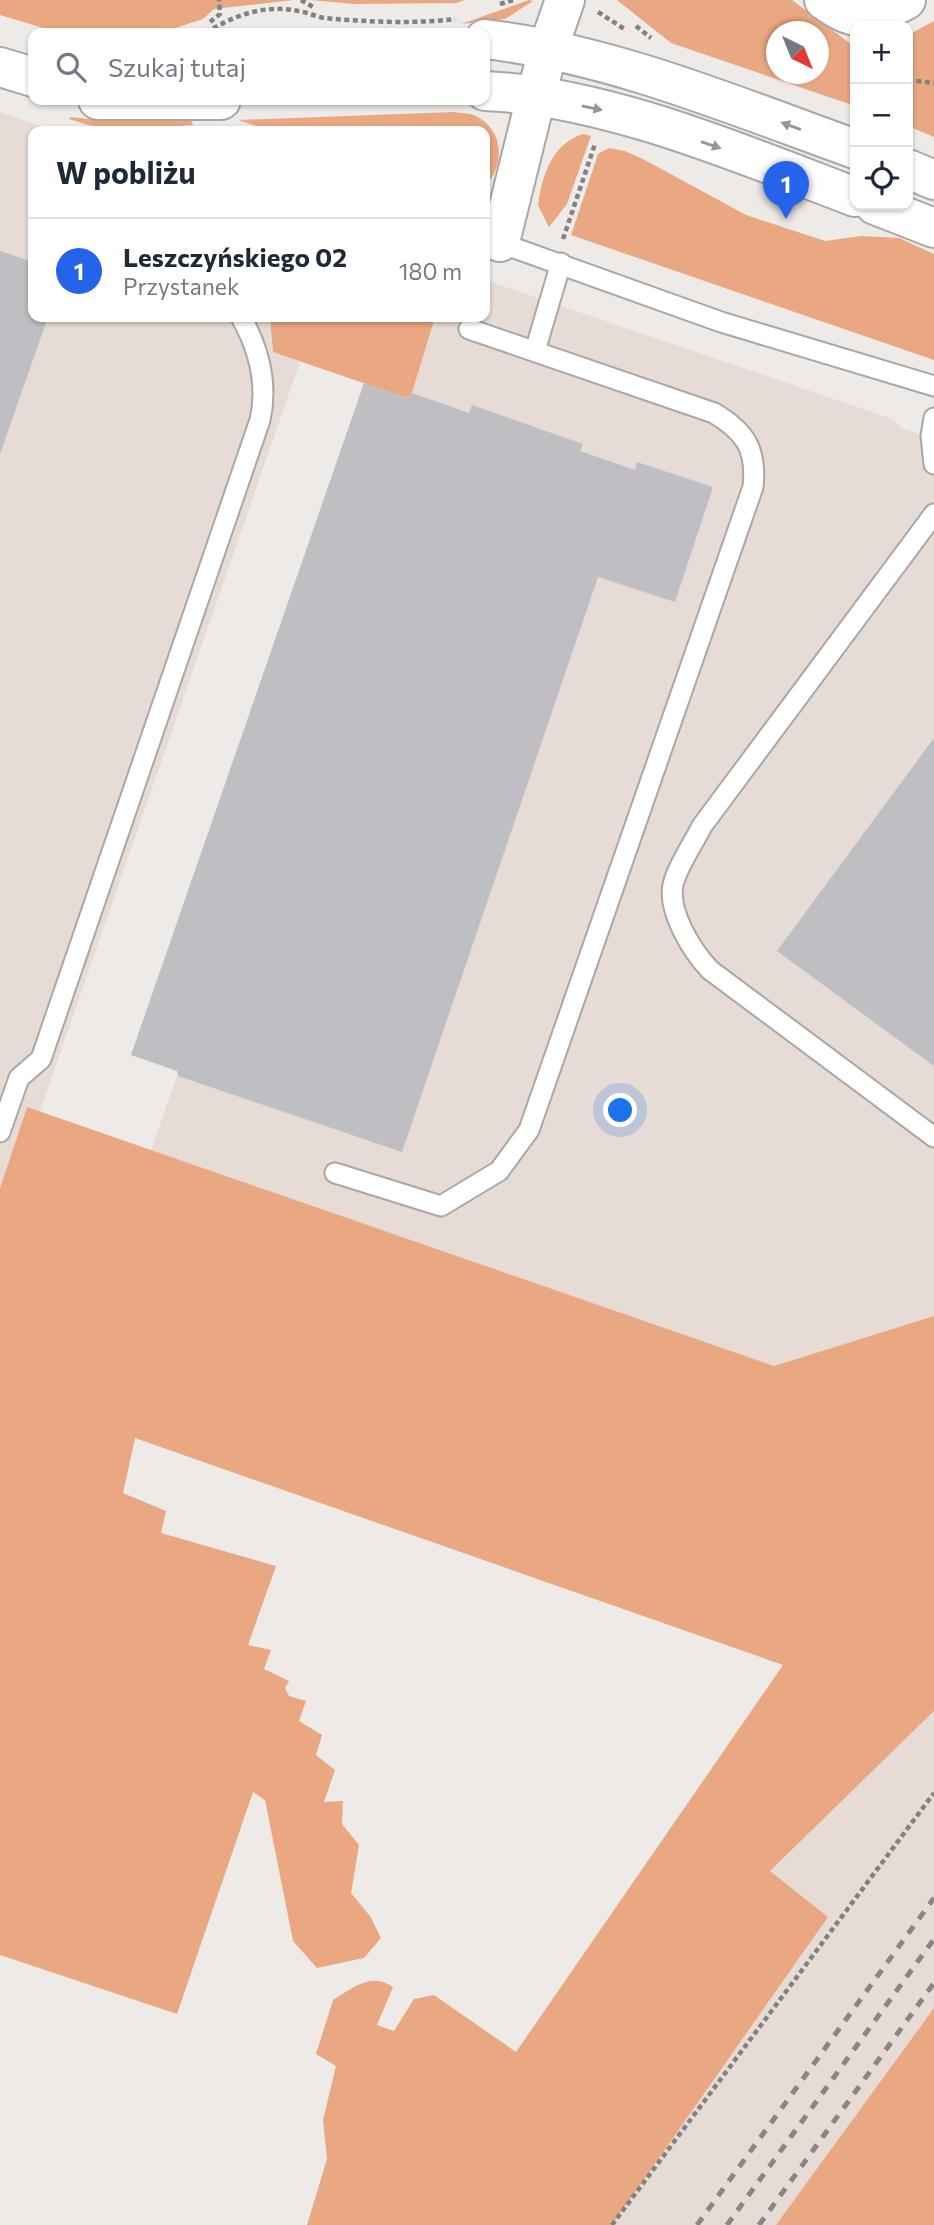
<!DOCTYPE html>
<html lang="pl">
<head>
<meta charset="utf-8">
<style>
  :root { --surface:#fff; --page:#f2f2f3; --text:#1f2937; --muted:#747a83; --line:#e0e1e3; --accent:#2563eb }
  body { margin:0; font-family:Commissioner,sans-serif; background:var(--page); color:var(--text) }
  .controls { position:absolute; right:21px; top:21px; display:grid; overflow:hidden; border-radius:14px; box-shadow:0 2px 5px #0004 }
  .controls button { width:63px; height:63px; display:grid; place-items:center; padding:0; border:0; border-bottom:2px solid var(--line); background:var(--surface); color:var(--text); font:35px sans-serif }
  .compass { position:absolute; left:766px; top:21px; width:63px; height:63px; border-radius:50%; background:var(--surface); box-shadow:0 2px 5px #0004; rotate:137deg }
  .you { position:absolute; left:621px; top:1111px; width:24px; height:24px; margin:-18px; border:5px solid #fff; border-radius:50%; background:#1a73e8; box-shadow:0 0 0 10px #1a73e833 }
  .badge { display:grid; place-items:center; width:46px; height:46px; border-radius:50%; background:var(--accent); color:#fff; font-size:23px; font-weight:700 }
  .pin { position:absolute; translate:-50% -58px; filter:drop-shadow(0 2px 4px #0008) }
  .pin::after { content:''; position:absolute; top:37px; width:24px; height:21px; background:inherit; clip-path:polygon(0 0,100% 0,50% 100%) }
  .list { margin:0; padding:0; list-style:none }
  h2 { display:flex; justify-content:space-between; align-items:center; height:91px; margin:0; padding:0 28px; font-size:30px }
  h2 small { font-size:23px; font-weight:400; color:var(--muted) }
  .list li { display:grid; grid-template-columns:46px 1fr auto; gap:21px; align-items:center; box-sizing:border-box; height:105px; padding:0 28px; border-top:2px solid var(--line) }
  .list b { display:block; font-size:26px; white-space:nowrap }
  .list p { margin:0; font-size:23px; white-space:nowrap; color:var(--muted) }
  .list em { font-size:23px; font-style:normal; color:var(--muted) }
  .icon { flex:none; width:38px; height:38px; fill:none; stroke:currentColor; stroke-width:2; stroke-linecap:round; stroke-linejoin:round }
  .map { position:relative; flex:none; width:934px; height:2225px; overflow:hidden }
  .search { position:absolute; background:var(--surface); box-shadow:0 2px 5px #0004; left:28px; top:28px; width:462px; height:77px; display:flex; align-items:center; gap:18px; box-sizing:border-box; padding:0 24px; border-radius:14px; color:var(--muted); font-size:26px }
  .panel { position:absolute; background:var(--surface); box-shadow:0 2px 5px #0004; left:28px; top:126px; width:462px; height:196px; border-radius:14px }
  .map>svg:first-child { display:block }
</style>
</head>
<body>
<div class="map">
<svg width="934" height="2225" viewBox="0 0 934 2225">
  <rect width="100%" height="100%" fill="#edeae8"/>
  <g fill="#e6dbd5">
    <path d="M 0,112 L 55,131 L 33,131 L 33,317 L 270,317 L 273,352 L 300,362 L 40,1111 L 27,1107 L 0,1188 Z"/>
    <path d="M 485,280 L 892,419 L 903,429 L 934,438 L 934,1316 L 774,1366 L 151,1151 L 412,393 L 435,317 L 485,317 Z"/>
    <path d="M 934,1711 L 934,2225 L 612,2225 L 828,1917 L 770,1871 Z"/>
  </g>
  <g fill="#e9a881" fill-rule="evenodd">
    <path d="M 0,0 L 294,0 L 214,9 L 203,19 L 160,33 L 60,33 L 0,15 Z"/>
    <path d="M 310,0 L 465,0 L 456,3 L 353,4 Z"/>
    <path d="M 529,0 L 533,1 L 505,19 L 461,24 Z"/>
    <path d="M 617,0 L 792,0 L 855,47 L 855,106 L 671,43 ZM 776,32 L 818,32 L 818,74 L 776,74 Z"/>
    <path d="M 934,21 L 934,137 L 908,126 L 908,35 Z"/>
    <path d="M 454,112 C 460,113 470,113 476,116 C 506,132 504,166 485,187 L 485,131 L 271,131 L 238,120 Z"/>
    <path d="M 71,117 C 110,123 151,119 191,120 L 193,125 C 179,125 168,129 155,131 C 126,137 97,128 69,119 Z"/>
    <path d="M 583,134 L 591,136 L 567,204 L 549,227 L 538,205 C 542,175 552,144 583,134 Z"/>
    <path d="M 609,148 L 625,151 L 643,159 L 746,215 L 825,241 L 861,236 L 899,238 L 934,254 L 934,360 L 571,235 L 598,154 Z"/>
    <path d="M 270,317 L 435,317 L 412,393 L 407,398 L 273,352 Z"/>
    <path d="M 27,1107 L 774,1366 L 934,1316 L 934,1711 L 770,1871 L 828,1917 L 612,2225 L 307,2225 L 327,2159 L 323,2120 L 336,2066 L 316,2054 L 333,2000 C 354,1987 371,1972 393,1987 L 377,2025 L 394,2031 L 414,1999 L 434,1995 L 516,2052 L 783,1665 L 135,1438 L 123,1493 L 166,1511 L 161,1533 L 276,1566 L 248,1645 L 271,1650 L 264,1669 L 289,1681 L 285,1688 L 289,1696 L 306,1701 L 299,1721 L 322,1735 L 316,1755 L 335,1770 L 324,1802 L 343,1801 L 342,1824 L 359,1845 L 351,1893 L 370,1916 L 381,1938 L 364,1958 L 317,1968 L 293,1941 L 265,1800 L 253,1792 L 177,2014 L 0,1955 L 0,1188 Z"/>
    <path d="M 934,2008 L 934,2225 L 776,2225 Z"/>
  </g>
  <g fill="#bfbfc3">
    <path d="M 0,251 L 33,262 L 33,317 L 48,317 L 0,454 Z"/>
    <path d="M 364,383 L 407,398 L 412,393 L 469,413 L 472,405 L 583,444 L 580,451 L 635,470 L 637,462 L 713,487 L 675,602 L 598,577 L 402,1152 L 178,1076 L 177,1071 L 131,1055 Z"/>
    <path d="M 934,738 L 934,1066 L 777,951 Z"/>
  </g>
  <g fill="none" stroke-linecap="round" stroke-linejoin="round">
    <g stroke="#aaa7a5" stroke-width="23">
      <g id="service">
        <path d="M 492,240 L 721,322 L 934,386"/>
        <path d="M 535,351 L 561,263"/>
        <path d="M 934,418 L 931,436 L 934,464"/>
        <path d="M 934,514 L 702,826 C 693,844 680,862 674,881 C 665,908 692,951 710,970 L 934,1137"/>
        <path d="M 0,1132 L 19,1078 L 41,1059 L 260,420 C 268,384 259,349 241,317"/>
        <path d="M 335,1173 L 441,1206 L 499,1171 L 529,1130 L 753,487 C 757,450 746,432 714,413 L 469,329"/>
      </g>
    </g>
    <g stroke="#aaa7a5" stroke-width="42">
      <g id="minor">
        <path d="M 824,0 C 859,25 869,19 906,0"/>
        <path d="M 500,242 L 548,49 L 565,0"/>
      </g>
    </g>
    <g stroke="#aaa7a5" stroke-width="42">
      <g id="tertiary">
        <path d="M 485,39 C 612,54 735,106 855,149"/>
        <path d="M 0,67 L 33,77"/>
        <path d="M 485,91 C 606,96 742,154 855,197"/>
        <path d="M 98,100 L 221,100"/>
        <path d="M 908,169 L 934,180"/>
        <path d="M 875,205 L 934,228"/>
      </g>
    </g>
    <g stroke="#838180" stroke-width="4.5" stroke-dasharray="5 3.5" stroke-linecap="butt">
      <path d="M 301,0 L 313,7"/>
      <path d="M 500,4 L 513,0"/>
      <path d="M 598,12 L 626,30"/>
      <path d="M 210,22 L 220,14 L 219,0"/>
      <path d="M 636,26 L 651,38"/>
      <path d="M 206,33 C 234,15 265,4 298,11 C 307,12 316,17 325,18 C 367,22 413,24 455,19"/>
      <path d="M 908,80 L 934,83"/>
      <path d="M 563,239 L 595,144"/>
      <path d="M 612,2225 L 934,1793"/>
    </g>
    <use href="#service" stroke="#fff" stroke-width="19"/>
    <use href="#minor" stroke="#fff" stroke-width="38"/>
    <use href="#tertiary" stroke="#fff" stroke-width="38"/>
    <g stroke="#898685" stroke-width="5" stroke-dasharray="9 9" stroke-linecap="butt">
      <path d="M 697,2225 L 934,1898"/>
      <path d="M 727,2225 L 934,1939"/>
      <path d="M 759,2225 L 934,1983"/>
    </g>
  </g>
  <defs><path id="oneway-solid" d="M-6-.8H1V-3.2L6.5 0L1 3.2V.8H-6Z" transform="scale(1.75)"/></defs>
  <g fill="#979696">
    <use href="#oneway-solid" transform="translate(592 108) rotate(12)"/>
    <use href="#oneway-solid" transform="translate(791 126) rotate(-160)"/>
    <use href="#oneway-solid" transform="translate(711 145) rotate(19)"/>
  </g>
</svg>
<div class="controls">
<button>+</button>
<button>−</button>
<button><svg class="icon" aria-label="locate" viewBox="0 0 24 24"><circle cx="12" cy="12" r="6"/><path d="M12 2v4M12 18v4M2 12h4M18 12h4"/></svg></button>
</div>
<svg class="compass" viewBox="-18 -18 36 36"><path d="M0-13l5 13h-10z" fill="#e53935"/><path d="M0 13l5-13h-10z" fill="#747a83"/></svg>
<div class="you"></div>
<div class="pin badge" style="left:786px;top:219px">1</div>
<div class="search"><svg class="icon" aria-label="search" viewBox="0 0 24 24"><circle cx="10" cy="10" r="6"/><path d="M15 15l6 6"/></svg>Szukaj tutaj</div>
<section class="panel">
<h2>W pobliżu<small></small></h2>
<ul class="list">
<li><span class="badge">1</span><div><b>Leszczyńskiego 02</b><p>Przystanek</p></div><em>180 m</em></li>
</ul>
</section>
</div>
</body>
</html>
